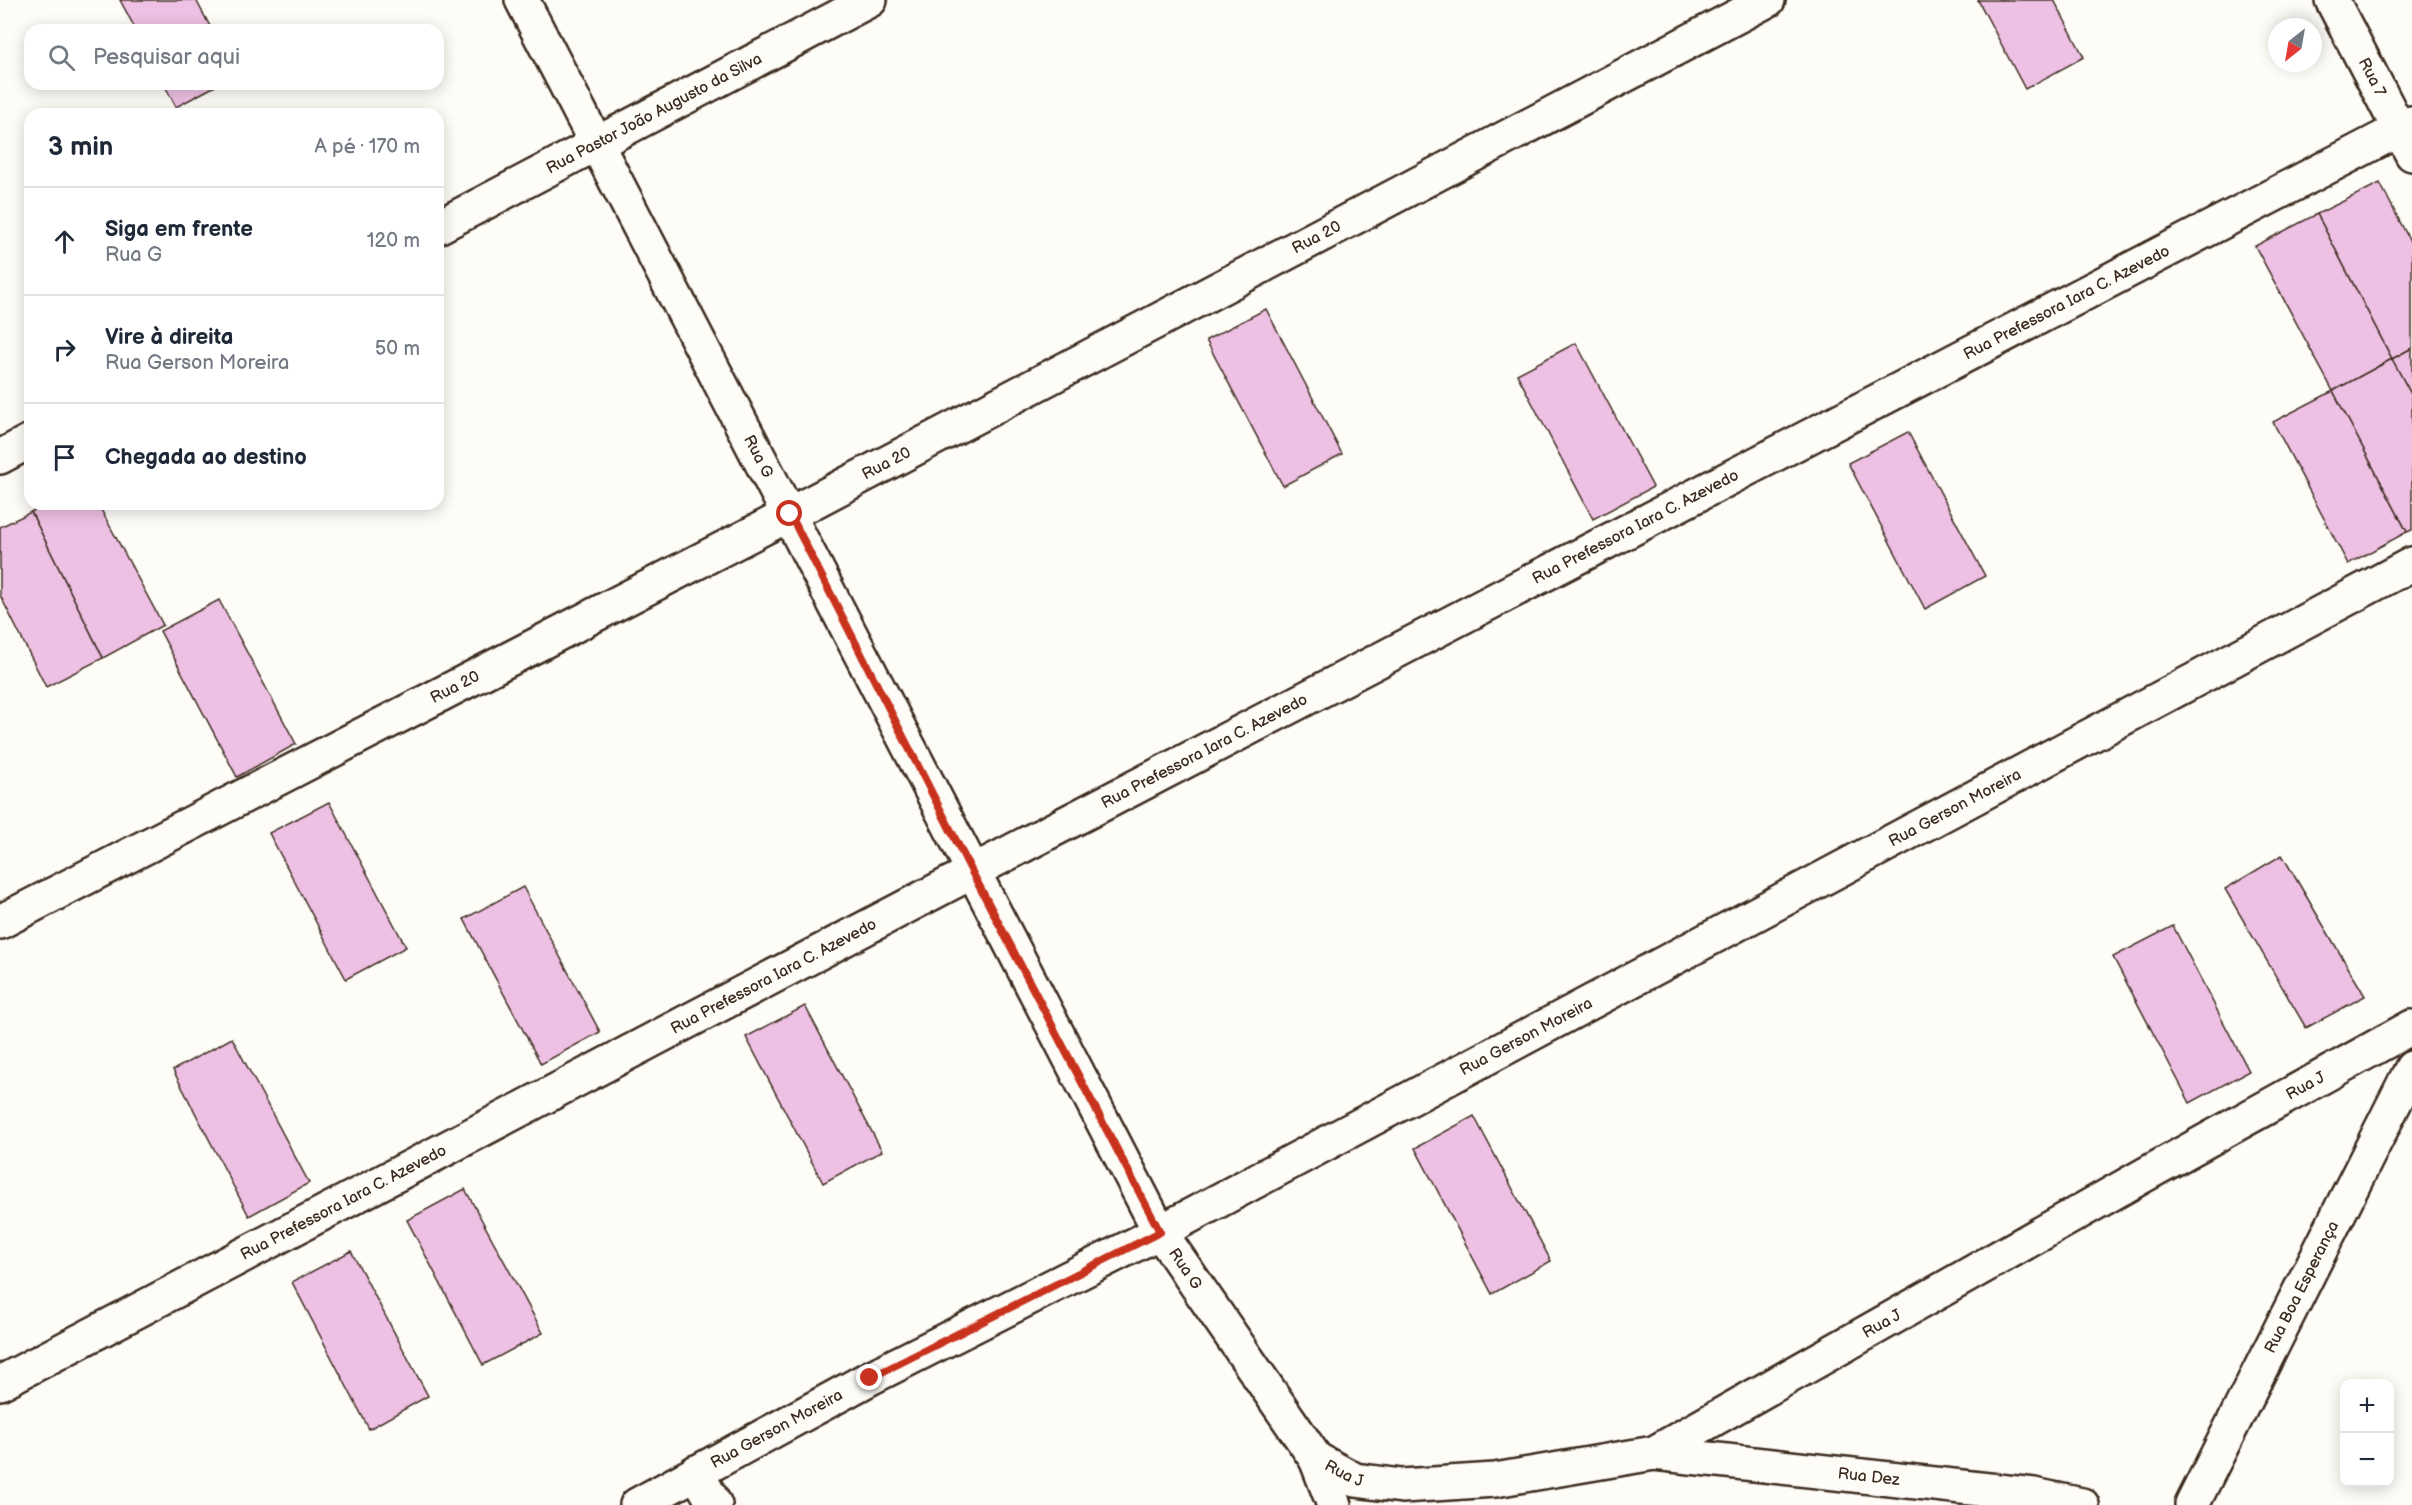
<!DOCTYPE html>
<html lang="pt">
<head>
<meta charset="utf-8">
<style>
  :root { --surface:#fff; --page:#f2f2f3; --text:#1f2937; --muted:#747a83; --line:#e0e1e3 }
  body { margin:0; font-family:"Balsamiq Sans",sans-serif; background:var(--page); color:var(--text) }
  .controls { position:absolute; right:18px; bottom:18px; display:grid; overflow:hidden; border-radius:12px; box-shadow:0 3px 15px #0003 }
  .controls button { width:54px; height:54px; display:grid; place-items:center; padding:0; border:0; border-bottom:2px solid var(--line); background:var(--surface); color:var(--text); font:30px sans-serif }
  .compass { position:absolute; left:2268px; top:18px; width:54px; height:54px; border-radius:50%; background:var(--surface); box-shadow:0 3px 15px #0003; rotate:211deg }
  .stop { position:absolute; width:18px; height:18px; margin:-14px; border:4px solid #c8321e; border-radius:50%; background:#fff }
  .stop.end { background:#c8321e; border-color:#fff; box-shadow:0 2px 6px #0008 }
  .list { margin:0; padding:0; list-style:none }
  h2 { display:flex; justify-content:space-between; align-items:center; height:78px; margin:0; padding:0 24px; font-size:26px }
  h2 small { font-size:20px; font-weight:400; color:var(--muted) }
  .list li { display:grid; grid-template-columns:39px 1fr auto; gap:18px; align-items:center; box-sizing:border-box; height:108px; padding:0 24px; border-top:2px solid var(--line) }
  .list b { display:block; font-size:22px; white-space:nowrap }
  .list p { margin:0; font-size:20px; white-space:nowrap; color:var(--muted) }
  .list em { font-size:20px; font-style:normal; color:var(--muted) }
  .icon { flex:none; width:33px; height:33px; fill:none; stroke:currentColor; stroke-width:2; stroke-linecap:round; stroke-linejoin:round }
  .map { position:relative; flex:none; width:2412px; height:1505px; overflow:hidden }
  .search { position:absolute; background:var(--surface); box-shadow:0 3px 15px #0003; left:24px; top:24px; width:420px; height:66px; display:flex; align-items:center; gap:15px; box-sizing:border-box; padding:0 21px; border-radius:18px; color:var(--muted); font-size:22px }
  .panel { position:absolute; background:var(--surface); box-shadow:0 3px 15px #0003; left:24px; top:108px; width:420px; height:402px; border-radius:18px }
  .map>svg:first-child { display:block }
</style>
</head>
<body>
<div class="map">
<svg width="2412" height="1505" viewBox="0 0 2412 1505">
  <rect width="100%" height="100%" fill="#fdfcf7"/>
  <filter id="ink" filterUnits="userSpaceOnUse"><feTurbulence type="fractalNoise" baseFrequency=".0167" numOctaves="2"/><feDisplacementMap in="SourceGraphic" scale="12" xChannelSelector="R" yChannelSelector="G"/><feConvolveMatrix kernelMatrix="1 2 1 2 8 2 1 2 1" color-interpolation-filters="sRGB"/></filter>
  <g filter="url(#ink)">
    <g fill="#eec0e3" stroke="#3b2a1e" stroke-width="1.5">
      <path d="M 120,0 L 196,0 L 212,30 L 136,30 Z"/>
      <path d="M 1978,0 L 2054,0 L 2084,57 L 2025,89 Z"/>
      <path d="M 164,84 L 219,84 L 176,107 Z"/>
      <path d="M 2380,183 L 2412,245 L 2412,348 L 2392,359 L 2317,214 Z"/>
      <path d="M 2317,214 L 2392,359 L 2333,391 L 2255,246 Z"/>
      <path d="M 1266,309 L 1342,454 L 1283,486 L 1206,340 Z"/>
      <path d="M 1576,343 L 1653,487 L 1593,519 L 1517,374 Z"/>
      <path d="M 2412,348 L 2412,396 L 2392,359 Z"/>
      <path d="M 2392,359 L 2412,396 L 2412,530 L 2407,532 L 2333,391 Z"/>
      <path d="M 2333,391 L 2407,532 L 2348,564 L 2273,422 Z"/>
      <path d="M 1908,432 L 1985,576 L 1925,609 L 1848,463 Z"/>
      <path d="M 45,504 L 98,504 L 163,625 L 103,658 L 31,512 Z"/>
      <path d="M 31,512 L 103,658 L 46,687 L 0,595 L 0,527 Z"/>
      <path d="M 219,600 L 296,744 L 237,777 L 160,631 Z"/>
      <path d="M 329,802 L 406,947 L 346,979 L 269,833 Z"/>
      <path d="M 2282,855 L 2365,996 L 2306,1028 L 2225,889 Z"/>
      <path d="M 523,887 L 600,1032 L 541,1064 L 464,919 Z"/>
      <path d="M 2173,926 L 2249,1071 L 2190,1103 L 2113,957 Z"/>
      <path d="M 805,1006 L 882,1151 L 823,1183 L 746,1037 Z"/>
      <path d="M 232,1038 L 309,1183 L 249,1216 L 173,1070 Z"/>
      <path d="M 1474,1116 L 1551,1261 L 1492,1294 L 1415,1148 Z"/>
      <path d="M 465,1189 L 543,1333 L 483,1365 L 407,1220 Z"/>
      <path d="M 351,1251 L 428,1396 L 369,1429 L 292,1282 Z"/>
    </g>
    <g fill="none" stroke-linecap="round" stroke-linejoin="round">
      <g stroke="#3b2a1e" stroke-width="38">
        <g id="minor">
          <path id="s1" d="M 522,0 L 1160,1232 L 1316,1459 L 1334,1505"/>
          <path id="s2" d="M 2332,0 L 2412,154"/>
          <path id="s3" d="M 438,227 L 870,0"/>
          <path d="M 0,457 L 30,441"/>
          <path id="s4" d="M 0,922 L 790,514 L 1768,0"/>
          <path id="s5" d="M 0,1383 L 972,872 L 2412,123"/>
          <path id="s6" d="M 1654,1453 L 2034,1495 L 2082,1505"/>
          <path id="s7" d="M 1316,1459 L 1355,1480 L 1402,1486 L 1495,1480 L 1654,1453 L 2148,1173 L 2412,1027"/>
          <path d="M 696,1472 L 715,1505"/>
          <path id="s8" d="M 637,1505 L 870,1378 L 1160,1232 L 2412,564"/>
          <path id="s9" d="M 2192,1505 L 2412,1068"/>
        </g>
      </g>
      <use href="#minor" stroke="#fdfcf7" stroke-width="33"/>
    </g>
  </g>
  <g fill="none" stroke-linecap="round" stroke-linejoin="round" filter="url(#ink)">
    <path stroke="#c8321e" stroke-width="8" d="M 790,514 L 972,872 L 1160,1232 L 870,1378"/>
  </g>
  <g text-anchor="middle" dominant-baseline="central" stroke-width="4.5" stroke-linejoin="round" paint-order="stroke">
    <g font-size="16" fill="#3b2a1e" stroke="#fdfcf7">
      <text stroke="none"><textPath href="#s2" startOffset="87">Rua 7</textPath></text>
      <text stroke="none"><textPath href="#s3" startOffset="244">Rua Pastor João Augusto da Silva</textPath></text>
      <text stroke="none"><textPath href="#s4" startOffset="1484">Rua 20</textPath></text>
      <text stroke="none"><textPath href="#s5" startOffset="2332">Rua Prefessora Iara C. Azevedo</textPath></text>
      <text stroke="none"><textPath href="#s1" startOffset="514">Rua G</textPath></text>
      <text stroke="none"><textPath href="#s4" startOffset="998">Rua 20</textPath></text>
      <text stroke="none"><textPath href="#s5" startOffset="1846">Rua Prefessora Iara C. Azevedo</textPath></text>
      <text stroke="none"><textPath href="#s4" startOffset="512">Rua 20</textPath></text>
      <text stroke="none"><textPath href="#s5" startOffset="1360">Rua Prefessora Iara C. Azevedo</textPath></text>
      <text stroke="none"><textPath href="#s8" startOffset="1491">Rua Gerson Moreira</textPath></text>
      <text stroke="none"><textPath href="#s5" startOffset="874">Rua Prefessora Iara C. Azevedo</textPath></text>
      <text stroke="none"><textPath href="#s8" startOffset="1005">Rua Gerson Moreira</textPath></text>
      <text stroke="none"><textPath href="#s7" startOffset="1094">Rua J</textPath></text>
      <text stroke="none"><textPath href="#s5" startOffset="388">Rua Prefessora Iara C. Azevedo</textPath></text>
      <text stroke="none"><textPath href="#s1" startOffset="1432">Rua G</textPath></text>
      <text stroke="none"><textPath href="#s9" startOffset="244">Rua Boa Esperança</textPath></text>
      <text stroke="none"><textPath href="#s7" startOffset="608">Rua J</textPath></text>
      <text stroke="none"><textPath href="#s8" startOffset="159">Rua Gerson Moreira</textPath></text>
      <text stroke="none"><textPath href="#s7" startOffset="32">Rua J</textPath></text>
      <text stroke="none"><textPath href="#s6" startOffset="216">Rua Dez</textPath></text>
    </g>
  </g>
</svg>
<div class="controls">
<button>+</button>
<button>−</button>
</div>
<svg class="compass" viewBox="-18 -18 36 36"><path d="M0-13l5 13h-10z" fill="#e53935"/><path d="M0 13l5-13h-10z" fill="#747a83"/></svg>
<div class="stop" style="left:790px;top:514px"></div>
<div class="stop end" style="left:870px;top:1378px"></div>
<div class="search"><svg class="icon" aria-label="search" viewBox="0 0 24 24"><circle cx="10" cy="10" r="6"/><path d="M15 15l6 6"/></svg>Pesquisar aqui</div>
<section class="panel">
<h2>3 min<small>A pé · 170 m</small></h2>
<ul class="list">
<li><svg class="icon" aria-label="ahead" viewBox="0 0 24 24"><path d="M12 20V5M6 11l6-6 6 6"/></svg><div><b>Siga em frente</b><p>Rua G</p></div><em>120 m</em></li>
<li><svg class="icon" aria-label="right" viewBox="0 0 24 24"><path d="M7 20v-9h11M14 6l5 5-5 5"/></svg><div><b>Vire à direita</b><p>Rua Gerson Moreira</p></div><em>50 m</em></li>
<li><svg class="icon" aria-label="arrive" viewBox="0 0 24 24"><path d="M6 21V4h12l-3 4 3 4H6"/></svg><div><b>Chegada ao destino</b></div></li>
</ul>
</section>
</div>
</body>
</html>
